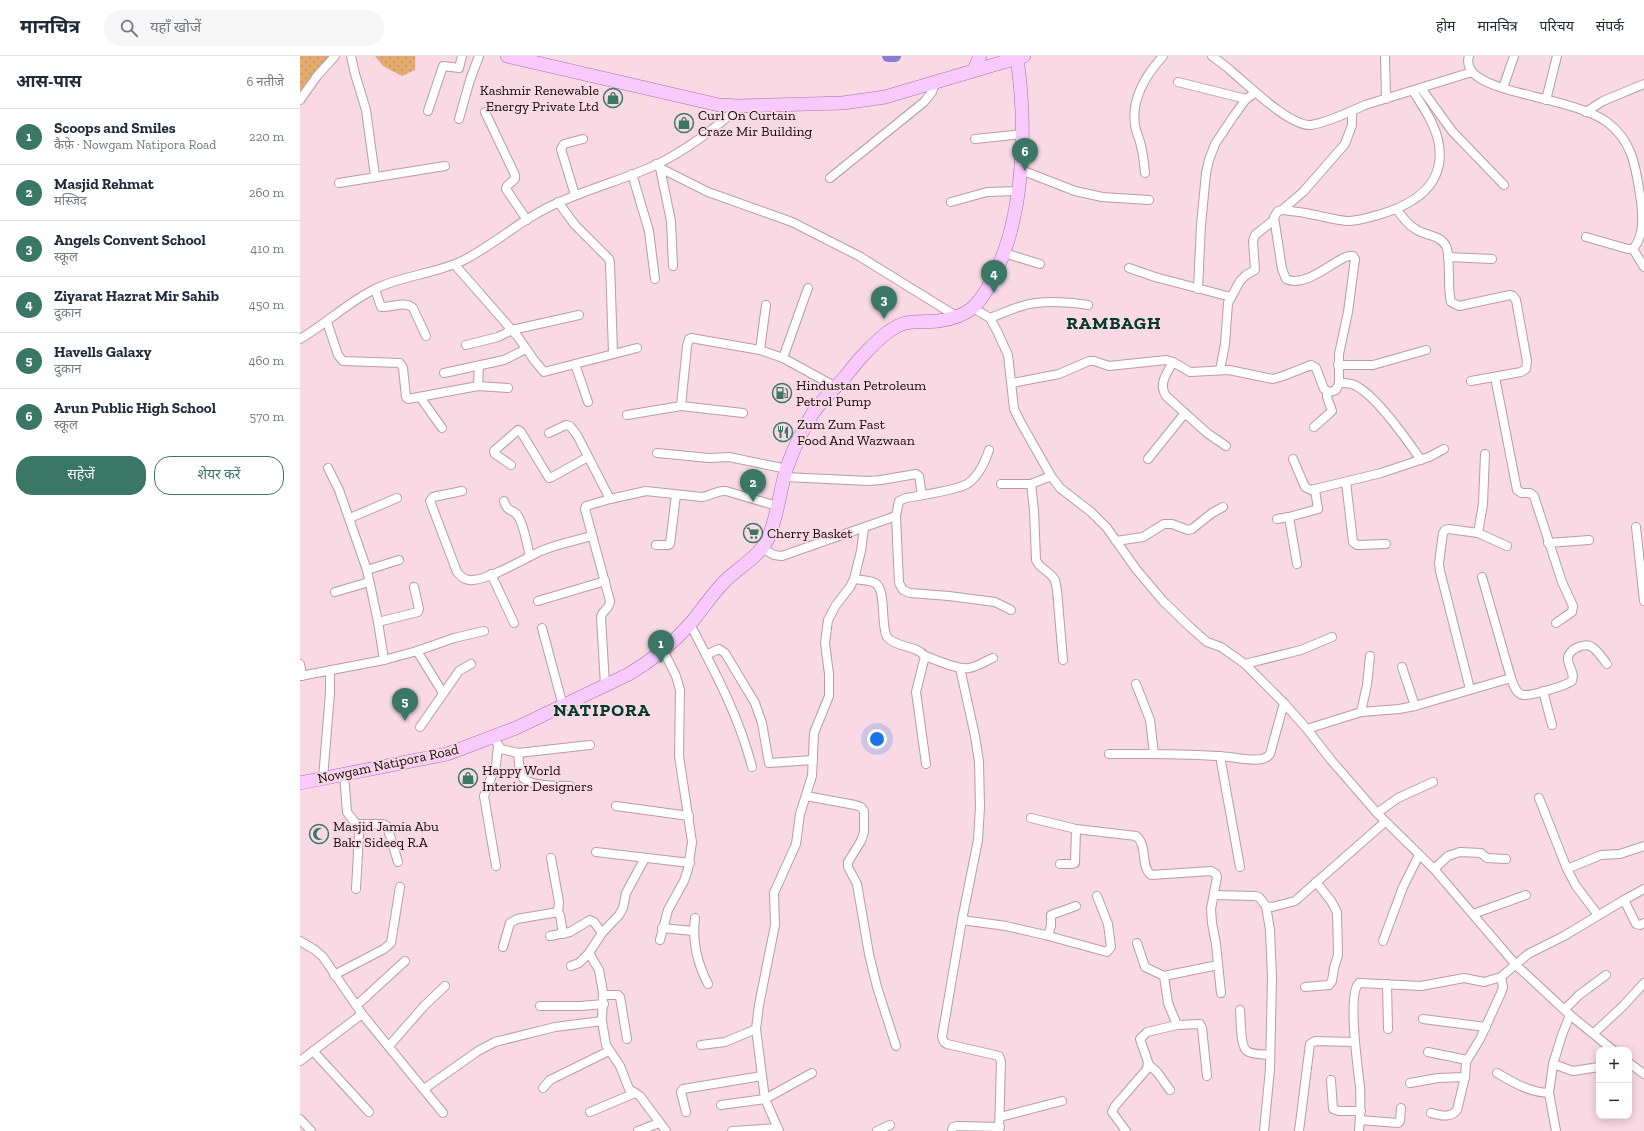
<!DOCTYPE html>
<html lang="hi">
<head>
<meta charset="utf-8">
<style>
  :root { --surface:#fff; --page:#f6f6f7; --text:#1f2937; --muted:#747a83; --line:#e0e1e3; --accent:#3a7764 }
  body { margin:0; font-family:"Zilla Slab","Noto Sans Devanagari",serif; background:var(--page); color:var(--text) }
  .controls { position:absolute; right:12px; bottom:12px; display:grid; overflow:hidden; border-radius:8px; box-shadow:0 2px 10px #0003 }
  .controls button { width:36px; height:36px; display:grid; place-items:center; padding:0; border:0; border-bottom:1px solid var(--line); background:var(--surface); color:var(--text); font:20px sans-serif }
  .you { position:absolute; left:577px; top:683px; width:14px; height:14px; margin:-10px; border:3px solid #fff; border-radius:50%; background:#1a73e8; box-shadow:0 0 0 6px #1a73e833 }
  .badge { display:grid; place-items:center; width:26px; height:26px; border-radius:50%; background:var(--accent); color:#fff; font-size:13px; font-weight:700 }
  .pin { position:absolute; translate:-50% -33px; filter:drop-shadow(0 1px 2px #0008) }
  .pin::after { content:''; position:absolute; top:21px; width:14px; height:12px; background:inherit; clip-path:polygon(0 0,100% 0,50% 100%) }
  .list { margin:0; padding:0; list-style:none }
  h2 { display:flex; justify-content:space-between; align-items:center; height:52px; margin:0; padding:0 16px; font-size:17px }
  h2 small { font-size:13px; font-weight:400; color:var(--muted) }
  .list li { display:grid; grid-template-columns:26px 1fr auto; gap:12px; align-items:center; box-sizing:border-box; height:56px; padding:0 16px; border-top:1px solid var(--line) }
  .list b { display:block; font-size:15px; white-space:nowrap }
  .list p { margin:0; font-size:13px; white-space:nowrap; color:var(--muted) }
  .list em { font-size:13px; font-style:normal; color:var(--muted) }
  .actions { display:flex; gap:8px; padding:12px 16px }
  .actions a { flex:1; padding:9px 0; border:1px solid var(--accent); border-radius:16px; text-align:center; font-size:14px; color:var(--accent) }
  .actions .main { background:var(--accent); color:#fff }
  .icon { flex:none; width:22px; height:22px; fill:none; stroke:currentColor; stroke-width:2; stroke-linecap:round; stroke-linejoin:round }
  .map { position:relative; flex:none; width:1344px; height:1075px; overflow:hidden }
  header { display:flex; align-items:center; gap:24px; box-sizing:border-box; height:56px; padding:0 20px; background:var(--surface); border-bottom:1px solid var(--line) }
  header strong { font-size:19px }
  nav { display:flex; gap:22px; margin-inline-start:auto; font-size:14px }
  .search { width:280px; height:36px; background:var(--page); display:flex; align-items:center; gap:10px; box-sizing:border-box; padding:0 14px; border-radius:22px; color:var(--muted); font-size:15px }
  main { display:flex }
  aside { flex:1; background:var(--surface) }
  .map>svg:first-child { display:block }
</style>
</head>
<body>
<header>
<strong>मानचित्र</strong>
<div class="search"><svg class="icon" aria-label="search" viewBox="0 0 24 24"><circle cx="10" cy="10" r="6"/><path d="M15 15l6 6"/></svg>यहाँ खोजें</div>
<nav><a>होम</a><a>मानचित्र</a><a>परिचय</a><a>संपर्क</a></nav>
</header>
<main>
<aside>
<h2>आस-पास<small>6 नतीजे</small></h2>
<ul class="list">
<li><span class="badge">1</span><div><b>Scoops and Smiles</b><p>कैफ़े · Nowgam Natipora Road</p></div><em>220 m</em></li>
<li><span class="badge">2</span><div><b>Masjid Rehmat</b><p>मस्जिद</p></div><em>260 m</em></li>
<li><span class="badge">3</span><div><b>Angels Convent School</b><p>स्कूल</p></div><em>410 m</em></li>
<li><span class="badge">4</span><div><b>Ziyarat Hazrat Mir Sahib</b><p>दुकान</p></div><em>450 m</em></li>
<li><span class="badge">5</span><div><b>Havells Galaxy</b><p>दुकान</p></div><em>460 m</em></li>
<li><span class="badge">6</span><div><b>Arun Public High School</b><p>स्कूल</p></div><em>570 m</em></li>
</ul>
<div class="actions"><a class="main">सहेजें</a><a>शेयर करें</a></div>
</aside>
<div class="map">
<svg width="1344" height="1075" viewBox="0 0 1344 1075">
  <defs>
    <pattern id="grass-dots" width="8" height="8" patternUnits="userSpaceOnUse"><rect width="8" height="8" fill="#e4ab6f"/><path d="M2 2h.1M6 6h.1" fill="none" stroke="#c3925f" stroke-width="1.8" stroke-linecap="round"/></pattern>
  </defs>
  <rect width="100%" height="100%" fill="#f9d9e3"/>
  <g fill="url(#grass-dots)">
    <path d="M 0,0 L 32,0 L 0,42 Z"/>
    <path d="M 75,0 L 115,0 L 115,14 L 102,20 L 83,10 Z"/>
  </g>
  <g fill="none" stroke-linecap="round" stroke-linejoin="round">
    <path stroke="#877dd1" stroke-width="12" d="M 588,0 L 595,0"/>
    <g stroke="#ba9ca6" stroke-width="10">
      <g id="street">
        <path d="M 51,0 L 55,18 L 66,54 L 75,120"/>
        <path d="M 912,0 C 918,5 925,9 931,15 C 947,28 990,71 1011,69 C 1025,67 1052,55 1065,49 L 1172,16"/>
        <path d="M 1085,0 L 1086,43"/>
        <path d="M 1169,0 C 1167,6 1169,12 1173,17 C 1183,26 1196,30 1209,34 C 1236,42 1285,50 1307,66 C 1334,86 1336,114 1341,145 C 1343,162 1344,180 1333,193 L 1328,193 L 1286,181"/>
        <path d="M 878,26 L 946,43"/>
        <path d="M 1121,32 L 1152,75 L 1204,129"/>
        <path d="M 1203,32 L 1214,0"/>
        <path d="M 0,44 L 17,20 L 35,0"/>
        <path d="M 1246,44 L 1257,0"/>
        <path d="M 128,55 L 143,10 L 159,12 L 162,0"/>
        <path d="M 185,56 L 215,119 L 215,123 L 207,130 L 206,133 L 227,164"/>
        <path d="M 1286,56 L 1303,45 L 1344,28"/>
        <path d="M 159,63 L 170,24 L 179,0"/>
        <path d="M 675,83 L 722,78"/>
        <path d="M 356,108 L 360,112 L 408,136 L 492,166 L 559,200 L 656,260"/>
        <path d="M 360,112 L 371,165 L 373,210"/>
        <path d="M 721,114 L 775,135 L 802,141 L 849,144"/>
        <path d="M 845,117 C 844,106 843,96 840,86 C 839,82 837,78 836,74 C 829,46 845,20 863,0"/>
        <path d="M 332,118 L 349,175 L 355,223"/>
        <path d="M 530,122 L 624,46 L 632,36 L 636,25"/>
        <path d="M 39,127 L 145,110"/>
        <path d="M 275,139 L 261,93 L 264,88 L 283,83"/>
        <path d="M 258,146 L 275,169 L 309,203 L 310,207 L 313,297"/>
        <path d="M 651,146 L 687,136 L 718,135"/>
        <path d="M 982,154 L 1003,136 L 1045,88 L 1052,69 L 1052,55"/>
        <path d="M 1097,154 C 1102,160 1107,168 1114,172 C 1123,180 1140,178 1146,190 C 1151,200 1147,232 1151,246 L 1159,250 L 1210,239 L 1213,240 L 1216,244 L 1227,305 L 1226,313 L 1221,316 L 1171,325"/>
        <path d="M 1333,193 L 1344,211"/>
        <path d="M 704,197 L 740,208"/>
        <path d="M 1148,201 L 1192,203"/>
        <path d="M 155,209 L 218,281 L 234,304 L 244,316 L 337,292"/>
        <path d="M 829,212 L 855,221 L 931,241"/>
        <path d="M 75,233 L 81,251 C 91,252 105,244 113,252 L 126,280"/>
        <path d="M 898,233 L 901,169 L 906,117 L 909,104 L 915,88 L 933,61 L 946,43 L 955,37"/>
        <path d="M 673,252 L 690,262 L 697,275 L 708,299 L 714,353 L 721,367 L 751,420 L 760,432 L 791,456 L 807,472 L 836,513 L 863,545 L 891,572 L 907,586 L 921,591 L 945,608 L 984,647 L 1007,673 L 1031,704 L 1077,757 L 1134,813 L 1216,909 L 1270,959 L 1313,994"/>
        <path d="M 690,262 C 701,258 711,253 722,250 C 742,244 768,246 788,249"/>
        <path d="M 27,266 L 38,299 L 43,305 L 100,307 L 103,312 L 106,341 L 108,343 L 178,330 L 208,332"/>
        <path d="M 0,283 C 26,268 48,246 75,233 C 103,219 136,218 164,204 C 197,187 225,160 260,146 C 291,132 325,123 356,109 C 384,95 417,72 439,50"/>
        <path d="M 166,289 L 198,281 L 212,274 L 279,259"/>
        <path d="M 460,294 L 466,249"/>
        <path d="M 483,302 L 508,232"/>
        <path d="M 873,306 C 867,317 858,328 866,340 L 907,377 L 926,390"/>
        <path d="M 275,308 L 288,346"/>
        <path d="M 1038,309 L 1073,309 L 1126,294"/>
        <path d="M 920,314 L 925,288 L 928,247 L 940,225 L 946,219 L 955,214 L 953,185 L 955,179 L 974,164"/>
        <path d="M 144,317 L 204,304 L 226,293"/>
        <path d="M 1195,321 L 1217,434 L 1222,437 L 1230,437 L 1234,440 L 1262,526 L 1273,550 L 1272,556 L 1269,558 L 1256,567"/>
        <path d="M 712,327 L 759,318 L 789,305 L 794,305 L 809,310 L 866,304 L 873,306 L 890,316 L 929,314 L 973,323 L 983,320 L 1011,309 L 1016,312 L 1024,333 L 1030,336 L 1036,334 L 1039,327 L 1039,298 L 1048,256 L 1055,203 L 1053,200 C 1041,196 1008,234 986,223 L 982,213 L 974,161 L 978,155 L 982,154 C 991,155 1001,156 1010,158 C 1022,160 1035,164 1048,165 C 1059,165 1069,161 1078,159 C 1113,149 1145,130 1139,89 C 1136,69 1123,51 1113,35"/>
        <path d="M 1039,327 C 1043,327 1048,327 1052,328 C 1074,336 1107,384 1121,404"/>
        <path d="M 178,330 L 179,310"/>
        <path d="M 120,341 L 142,372"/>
        <path d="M 381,350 L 443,357"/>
        <path d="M 327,359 L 381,350 L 387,290 L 389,283 L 391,282 L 460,294 L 483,302 L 536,331"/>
        <path d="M 1014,371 L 1032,355 L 1027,341 L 1027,335"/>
        <path d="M 249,377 L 266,369 L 270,370 L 277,379 L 310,443"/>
        <path d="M 689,394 C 685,406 678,421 667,428 C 657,434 618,440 606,442 L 599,445 L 596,460 L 599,527 L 603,534 L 610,537 L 649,540 L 695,546 L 711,554"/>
        <path d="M 357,397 L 409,402 L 429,401 L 487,413"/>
        <path d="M 848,403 L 885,357"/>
        <path d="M 993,403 L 1005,431 L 1011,434 L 1081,417 L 1129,401 L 1144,393"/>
        <path d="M 211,409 L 195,398 L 194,395 L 218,374 L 221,376 L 249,422 L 252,421 L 288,401"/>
        <path d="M 28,412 L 39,434 L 67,514 L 78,566 L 84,604"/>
        <path d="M 485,421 L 569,425 L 581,424 L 616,418 L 619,420 L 622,439"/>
        <path d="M 1046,426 L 1053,486 L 1057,489 L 1086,488"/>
        <path d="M 701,428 L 731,428 L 751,420"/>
        <path d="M 731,428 L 734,454 L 736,504 L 739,509 L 751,519 L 755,524 L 757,534 L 763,604"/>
        <path d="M 162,435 L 133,441 L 130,445 L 157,516 C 161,521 166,525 173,524 C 192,522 222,504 241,495 C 257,488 275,485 291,480"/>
        <path d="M 204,445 C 208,458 213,452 218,460 C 224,469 227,489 230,500"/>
        <path d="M 989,461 L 997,508"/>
        <path d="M 50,462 L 97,442"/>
        <path d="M 977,463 L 989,461 L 1018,453 L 1015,434"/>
        <path d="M 1336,471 L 1344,545"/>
        <path d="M 1178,477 L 1183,448 L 1185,398"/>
        <path d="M 816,485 L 843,481 L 864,468 L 872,468 L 888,474 L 892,473 L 912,457 L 923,451"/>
        <path d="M 1248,487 L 1289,484"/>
        <path d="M 356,489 L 368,489 L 370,488 L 376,439"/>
        <path d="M 462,492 L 474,499 L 482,500 L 596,460"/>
        <path d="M 67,514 L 99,504"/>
        <path d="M 191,518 L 214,567"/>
        <path d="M 1182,521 L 1211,622 C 1213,628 1216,638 1223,639 C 1231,640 1265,630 1272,625 C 1275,617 1269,612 1268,604 C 1267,593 1285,586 1292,591 C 1298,595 1303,603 1307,608"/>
        <path d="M 554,523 C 560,524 570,524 575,527 C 587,534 580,568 587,581 C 597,592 616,589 625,600 L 616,636 L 626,708"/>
        <path d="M 35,536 L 69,526"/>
        <path d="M 238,545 L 305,525"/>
        <path d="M 78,566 L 118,556 L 119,553 L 114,531"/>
        <path d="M 390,568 C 414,614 439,660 452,711"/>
        <path d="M 242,572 L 263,650"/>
        <path d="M 117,595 L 143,637"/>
        <path d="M 406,599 L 419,593 L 425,597 L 455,647 L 462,667 L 469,707 L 513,704"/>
        <path d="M 625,600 C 637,604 657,614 669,612 C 677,611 685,605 693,602"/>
        <path d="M 0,608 L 2,620"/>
        <path d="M 945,608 L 1001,594 L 1032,581"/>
        <path d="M 1102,611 L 1115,650"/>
        <path d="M 660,612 L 675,680 L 679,706 L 680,751 L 678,784 L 662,864 L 642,981 L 644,986 L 647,988 L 699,1000 L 701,1006 L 699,1075"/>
        <path d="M 0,620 L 84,604 L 117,595 L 154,582 L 184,575"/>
        <path d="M 836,628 L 850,664 L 854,698"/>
        <path d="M 305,629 L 301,561 C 302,554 310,553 310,545 L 285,453 L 286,450 L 310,443 L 346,435 L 402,441 C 411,440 416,434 426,435 L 477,450"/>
        <path d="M 1170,633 L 1140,515 L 1139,507 L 1143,477 L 1145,474 L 1149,473 L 1178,477 L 1207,490"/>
        <path d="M 1243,635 L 1252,669"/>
        <path d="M 1061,656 L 1067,629 L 1070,600"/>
        <path d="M 120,671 L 159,615 L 171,608"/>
        <path d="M 1007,673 L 1061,656 L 1099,653 L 1115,650 L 1211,622"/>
        <path d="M 197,687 L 201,693 L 218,697 L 290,689"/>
        <path d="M 218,697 C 219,704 219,713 221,719 C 226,731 259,730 270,730"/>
        <path d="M 809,698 C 849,698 890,697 929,701 C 940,702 964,708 970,698 L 984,647"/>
        <path d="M 920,700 L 940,811"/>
        <path d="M 44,718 L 47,756 L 56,768 L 59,778 L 56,833"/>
        <path d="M 23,722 L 30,637 L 30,614"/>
        <path d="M 506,740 L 555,749 L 561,751 L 564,755 L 564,776 L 561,785 L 548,806 L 548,811 L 557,828 L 569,898 L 577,931 L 596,990"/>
        <path d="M 1239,742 L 1267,813 L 1276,830 L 1298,859"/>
        <path d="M 316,750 L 389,760"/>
        <path d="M 1077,757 L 1098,742 L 1133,726"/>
        <path d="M 731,762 L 776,773 L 836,780 C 848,789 840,810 851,819 L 911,815 L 916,818 L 917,821 L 911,853 L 912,867 L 916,888 L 921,937"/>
        <path d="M 56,768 L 83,768 L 87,770 L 98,806"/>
        <path d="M 296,796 L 390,807"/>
        <path d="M 251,802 L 259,846 L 258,856"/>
        <path d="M 760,808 L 772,808 L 775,807 L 776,773"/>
        <path d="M 196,810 L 184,740 L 196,709 L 198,690"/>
        <path d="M 1134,813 L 1148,800 L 1160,796 L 1181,797 L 1187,802 L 1206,803"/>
        <path d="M 1267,813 L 1301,799 L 1320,798 L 1344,790"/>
        <path d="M 914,839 L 955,840 L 959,841 L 966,850 L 972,851 L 995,845 L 1085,766"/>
        <path d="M 1324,844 L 1336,868 L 1340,869 L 1344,867"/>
        <path d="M 1173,858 L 1226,839"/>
        <path d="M 395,862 C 392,886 397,907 408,928"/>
        <path d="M 662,864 L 706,870 L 745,879 L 807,896 L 811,891 L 808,868 L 797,840"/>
        <path d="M 362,872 L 393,875"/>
        <path d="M 748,879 L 751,870 L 751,859 L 776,850"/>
        <path d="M 250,880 L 270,876 L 290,864 L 294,866 L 302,877"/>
        <path d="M 360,884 L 368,854 L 384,825 L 388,813 L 392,786 L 379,700 L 380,634 L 376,620 L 363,594"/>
        <path d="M 0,885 L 15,894 L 23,901 L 62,958 L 143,1057"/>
        <path d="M 1083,885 L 1103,831 L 1119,799"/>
        <path d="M 837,887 L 845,911 L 864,920 L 918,909"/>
        <path d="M 203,891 L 210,867 L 217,863 L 258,856 L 260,859 L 263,878"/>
        <path d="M 289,897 L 299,914 L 303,936 L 302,965 L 306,989 L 320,1010 L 329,1033 L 340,1040 L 366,1075"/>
        <path d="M 271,910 L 279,907 L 289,897 L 302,877 L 319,859 L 323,852 L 326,837 L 345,802"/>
        <path d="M 34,919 L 84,893 L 91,887 L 100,831"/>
        <path d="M 864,920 L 868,947 L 877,969"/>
        <path d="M 1087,928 L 1088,973"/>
        <path d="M 1005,931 L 1029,929 L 1032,925 L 1034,912 L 1038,899 L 1037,856 L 1031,845 L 1016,826"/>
        <path d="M 303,939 L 318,939 L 320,941 L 327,983"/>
        <path d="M 57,949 L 105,905"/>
        <path d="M 240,950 L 280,950 L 304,948"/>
        <path d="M 1265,953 L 1279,939 L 1306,919"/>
        <path d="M 940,954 C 941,962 940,991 947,995 C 952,999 963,998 970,999"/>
        <path d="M 1123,963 L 1186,971"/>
        <path d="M 1294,977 L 1323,950 L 1344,927"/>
        <path d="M 401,989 L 425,986 L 456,973"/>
        <path d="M 89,990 L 124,950 L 145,930"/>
        <path d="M 13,995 L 69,1056"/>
        <path d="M 1128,996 L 1167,1004"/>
        <path d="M 0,1005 L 62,958"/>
        <path d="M 1329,1007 L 1344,1018"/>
        <path d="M 848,1008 L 857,1016 L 870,1034"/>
        <path d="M 1253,1008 L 1273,1015 L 1299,1011"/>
        <path d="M 1197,1017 C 1214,1027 1229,1036 1249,1037"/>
        <path d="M 1031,1024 L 1033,1053 L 1039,1055 L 1061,1055"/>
        <path d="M 1110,1027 L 1138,1022 L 1165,1021"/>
        <path d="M 243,1032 L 250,1024 L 309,995"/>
        <path d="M 124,1033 L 178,995 L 195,986 L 255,971 L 302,965"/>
        <path d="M 421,1049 L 465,1043 L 512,1017"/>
        <path d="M 290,1056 L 335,1037"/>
        <path d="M 386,1056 L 381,1036 L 383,1033 L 462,1020"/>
        <path d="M 1131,1057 C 1140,1059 1150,1063 1157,1054 L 1165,1021 L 1166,1006 L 1180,983 L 1201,937 L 1203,931 L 1201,921"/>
        <path d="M 700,1061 L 762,1045"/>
        <path d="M 0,1063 L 11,1075"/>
        <path d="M 1060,1064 L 1098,1067 L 1100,1065 L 1101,1052"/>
        <path d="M 338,1075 L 359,1067"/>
        <path d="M 432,1075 L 478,1072"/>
        <path d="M 479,1075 L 465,1043 L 456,973 L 459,949 L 475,869 L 474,837 L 496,788 L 500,758 L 512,720 L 514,677 L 529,640 L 529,618 L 525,587 L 528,564 L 536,549 L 550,531 L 554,523 L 561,495 L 564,472"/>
        <path d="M 577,1075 L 590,1069"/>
        <path d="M 652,1075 L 653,1071 L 657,1070 L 700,1071"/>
        <path d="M 826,1075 L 812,1056 L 815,1050 L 847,1013 L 848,1006 L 840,983 L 847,976 L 877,969 L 900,968 L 902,972 L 907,1020"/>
        <path d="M 964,1075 L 970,1013 L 972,921 L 970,874 L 966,850"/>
        <path d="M 999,1075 L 1010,988 L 1015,985 L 1054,986"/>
        <path d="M 1059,1075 C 1060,1061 1061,1046 1060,1031 C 1058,1013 1047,938 1059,927 L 1121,930 L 1164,922 L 1184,926 L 1201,921 L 1228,898 L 1264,880 L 1324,844 L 1344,833"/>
        <path d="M 1256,1075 L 1249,1037 L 1253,1008 L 1262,979 L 1270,959"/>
      </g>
    </g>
    <g stroke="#a570a9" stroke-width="14">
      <g id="primary">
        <path d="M 207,0 L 419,49 L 439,50 L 543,47 L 585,41 L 724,0"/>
        <path d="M 674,14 L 680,0"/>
        <path d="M 0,727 L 147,698 L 216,672 L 329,618 C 351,605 372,588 390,568 C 402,554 412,538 425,525 C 439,511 462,499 469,480 C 478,458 480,433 487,411 C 494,392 502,374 513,357 C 522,344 534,333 545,321 C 552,312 559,303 568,294 C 578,284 592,270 606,267 C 617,265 628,266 638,265 C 668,261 679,250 692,224 C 725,161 727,71 717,2"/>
      </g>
    </g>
    <use href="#street" stroke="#fff" stroke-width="8"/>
    <use href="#primary" stroke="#f8cafe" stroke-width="13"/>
  </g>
  <defs>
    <g id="shop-ring" transform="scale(1)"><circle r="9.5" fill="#f9d9e3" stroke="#3a7764" stroke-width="1.5"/><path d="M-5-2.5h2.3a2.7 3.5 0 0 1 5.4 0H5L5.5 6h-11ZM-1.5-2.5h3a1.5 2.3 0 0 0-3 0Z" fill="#3a7764"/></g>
    <g id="fuel-ring" transform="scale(1)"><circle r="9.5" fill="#f9d9e3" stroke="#3a7764" stroke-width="1.5"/><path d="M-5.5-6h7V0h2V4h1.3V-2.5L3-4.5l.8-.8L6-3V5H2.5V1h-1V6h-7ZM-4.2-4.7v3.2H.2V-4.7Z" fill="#3a7764"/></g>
    <g id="restaurant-ring" transform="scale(1)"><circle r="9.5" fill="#f9d9e3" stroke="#3a7764" stroke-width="1.5"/><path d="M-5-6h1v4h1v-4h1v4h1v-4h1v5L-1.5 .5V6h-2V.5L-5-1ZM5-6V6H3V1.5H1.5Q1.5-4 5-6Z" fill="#3a7764"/></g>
    <g id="supermarket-ring" transform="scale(1)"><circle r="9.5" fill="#f9d9e3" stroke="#3a7764" stroke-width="1.5"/><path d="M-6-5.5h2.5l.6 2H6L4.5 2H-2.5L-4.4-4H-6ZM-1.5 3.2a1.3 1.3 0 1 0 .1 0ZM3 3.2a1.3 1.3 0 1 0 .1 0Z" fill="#3a7764"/></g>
    <g id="mosque-ring" transform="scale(1)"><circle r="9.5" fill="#f9d9e3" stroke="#3a7764" stroke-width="1.5"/><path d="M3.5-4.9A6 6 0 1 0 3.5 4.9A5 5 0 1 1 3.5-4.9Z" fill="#3a7764"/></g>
  </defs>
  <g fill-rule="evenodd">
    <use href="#shop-ring" x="313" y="42"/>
    <use href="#shop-ring" x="384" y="67"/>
    <use href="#fuel-ring" x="482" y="337"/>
    <use href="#restaurant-ring" x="483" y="376"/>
    <use href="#supermarket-ring" x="453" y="477"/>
    <use href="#shop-ring" x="168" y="722"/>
    <use href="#mosque-ring" x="19" y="778"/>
  </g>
  <g text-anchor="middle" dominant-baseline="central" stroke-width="3.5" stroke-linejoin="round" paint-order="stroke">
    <g font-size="14" fill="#13090c" stroke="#f9d9e3" text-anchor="start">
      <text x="299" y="34" text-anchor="end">Kashmir Renewable<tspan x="299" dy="16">Energy Private Ltd</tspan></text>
      <text x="398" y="59">Curl On Curtain<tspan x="398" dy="16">Craze Mir Building</tspan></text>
      <text x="496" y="329">Hindustan Petroleum<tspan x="496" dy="16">Petrol Pump</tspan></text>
      <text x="497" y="368">Zum Zum Fast<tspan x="497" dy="16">Food And Wazwaan</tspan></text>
      <text x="467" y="477">Cherry Basket</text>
      <text x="182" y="714">Happy World<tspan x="182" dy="16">Interior Designers</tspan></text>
      <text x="33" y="770">Masjid Jamia Abu<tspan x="33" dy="16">Bakr Sideeq R.A</tspan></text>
    </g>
    <g font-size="14" fill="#13090c" stroke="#f9d9e3">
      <text transform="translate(88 708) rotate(-12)">Nowgam Natipora Road</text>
    </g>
    <g font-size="18" font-weight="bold" letter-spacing="1" fill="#023a2b" stroke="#f9d9e3">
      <text x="814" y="267">RAMBAGH</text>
      <text x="302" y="654">NATIPORA</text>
    </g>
  </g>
</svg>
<div class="controls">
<button>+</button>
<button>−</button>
</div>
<div class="you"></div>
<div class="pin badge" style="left:361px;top:607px">1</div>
<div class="pin badge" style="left:453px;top:446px">2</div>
<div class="pin badge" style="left:584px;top:263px">3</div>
<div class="pin badge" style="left:694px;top:237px">4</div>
<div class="pin badge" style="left:105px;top:665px">5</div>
<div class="pin badge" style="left:725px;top:115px">6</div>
</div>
</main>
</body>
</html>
